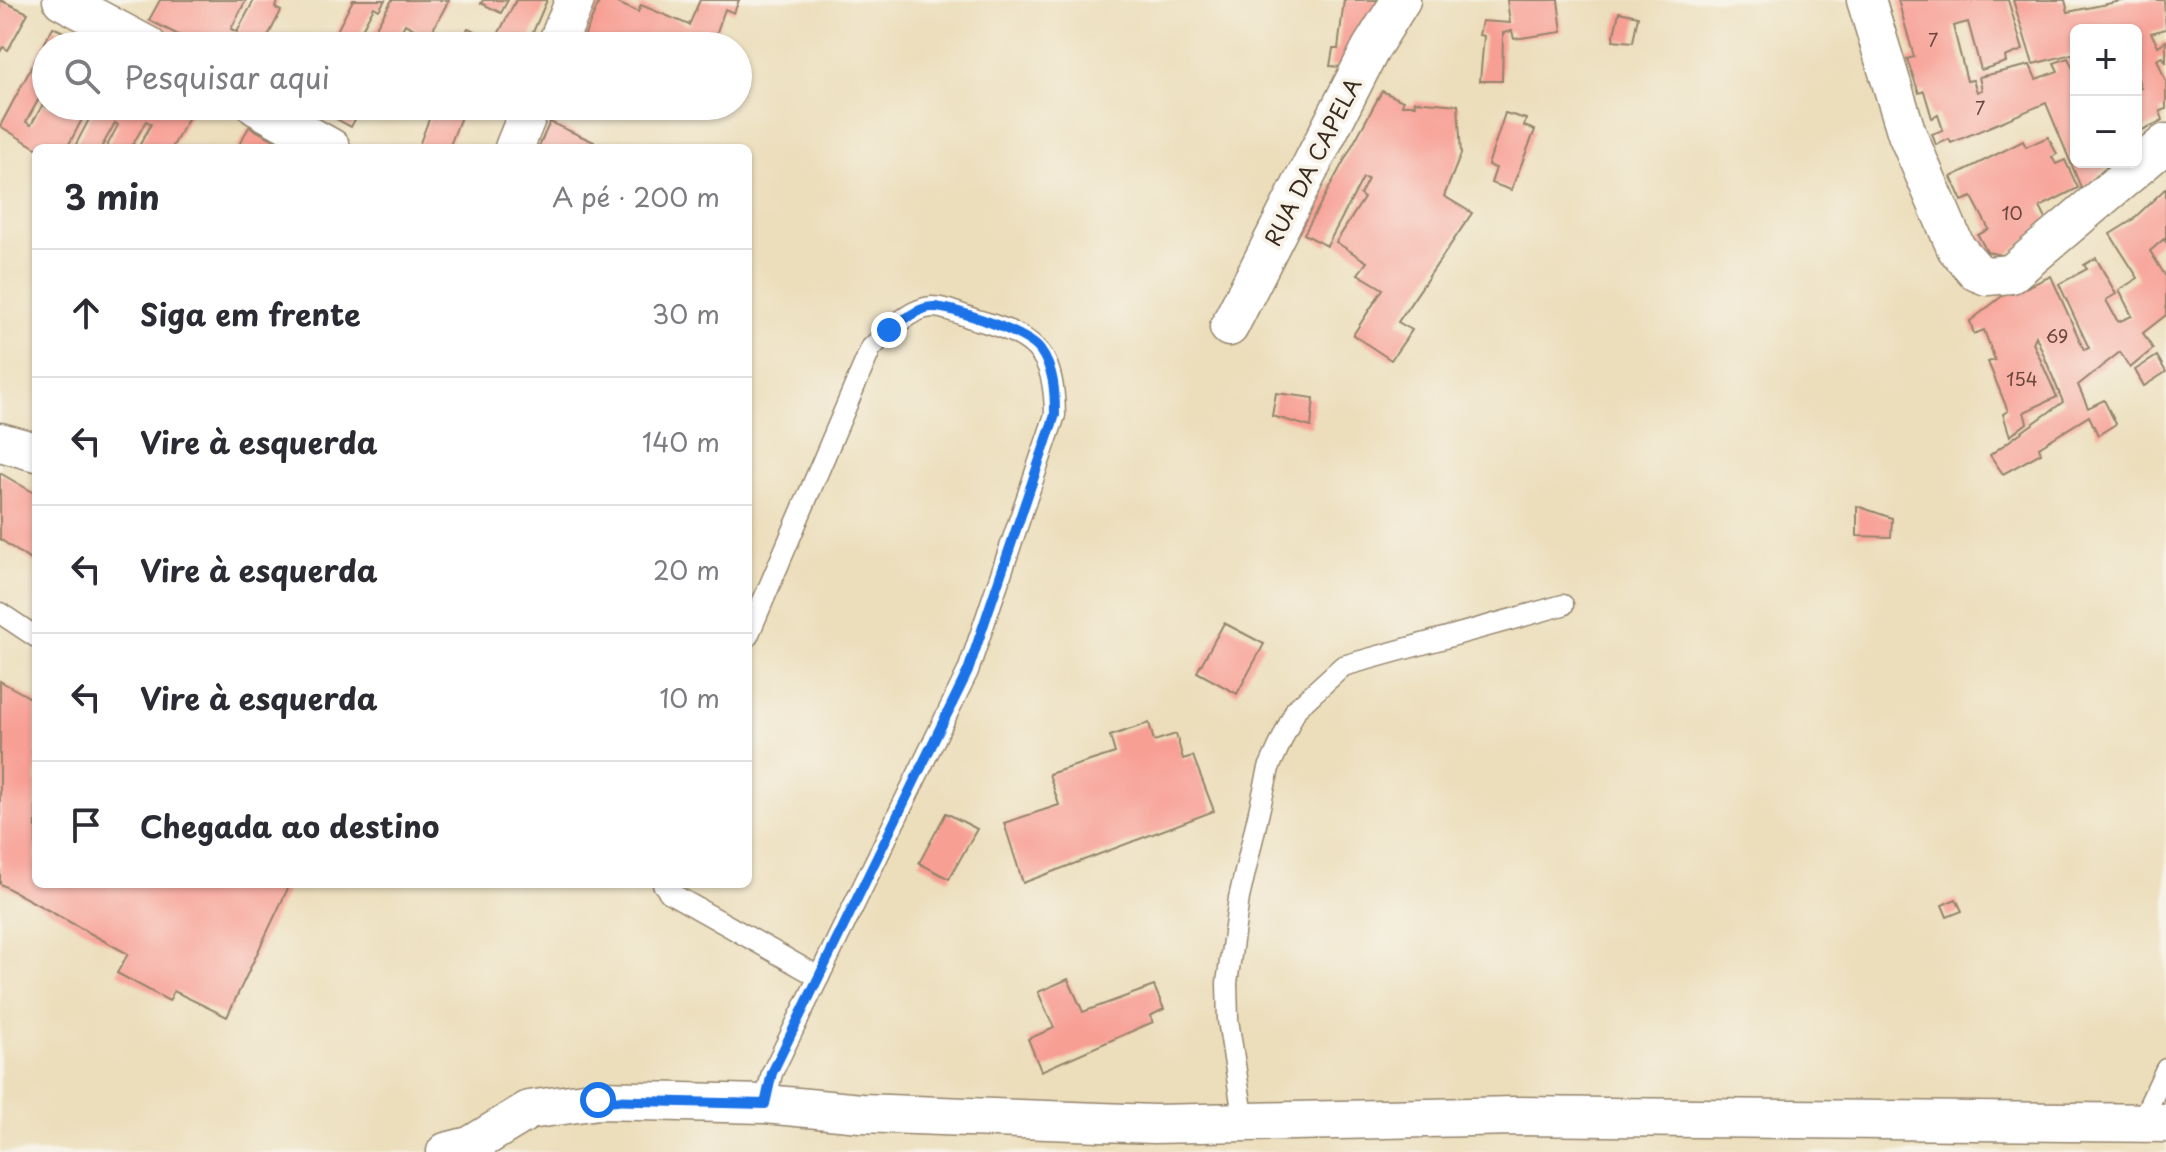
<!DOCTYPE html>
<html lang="pt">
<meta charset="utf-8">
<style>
:root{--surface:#fff;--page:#f2f2f3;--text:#2b2b33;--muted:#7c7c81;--line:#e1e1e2}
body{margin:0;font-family:"Playpen Sans",sans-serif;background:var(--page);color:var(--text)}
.controls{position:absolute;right:24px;top:24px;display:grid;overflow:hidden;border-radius:12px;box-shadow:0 2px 6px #0004}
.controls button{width:72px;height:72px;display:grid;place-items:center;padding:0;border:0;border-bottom:2px solid var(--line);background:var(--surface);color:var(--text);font:40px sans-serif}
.stop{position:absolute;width:24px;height:24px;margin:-18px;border:6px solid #1a73e8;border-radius:50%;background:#fff}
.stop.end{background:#1a73e8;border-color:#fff;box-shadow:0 2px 8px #0008}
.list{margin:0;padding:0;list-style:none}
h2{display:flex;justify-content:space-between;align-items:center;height:104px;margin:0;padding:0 32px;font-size:34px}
h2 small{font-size:26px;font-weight:400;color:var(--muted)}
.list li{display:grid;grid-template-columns:52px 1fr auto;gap:24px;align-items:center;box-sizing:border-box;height:128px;padding:0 32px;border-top:2px solid var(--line)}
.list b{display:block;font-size:30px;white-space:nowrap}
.list em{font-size:26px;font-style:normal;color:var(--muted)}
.icon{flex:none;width:44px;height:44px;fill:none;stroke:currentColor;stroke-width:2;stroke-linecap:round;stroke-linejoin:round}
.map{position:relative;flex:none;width:2166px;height:1152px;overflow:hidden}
.search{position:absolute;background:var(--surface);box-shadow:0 2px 6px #0004;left:32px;top:32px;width:720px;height:88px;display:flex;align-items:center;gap:20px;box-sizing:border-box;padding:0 28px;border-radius:44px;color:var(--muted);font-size:30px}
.panel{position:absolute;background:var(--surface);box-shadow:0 2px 6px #0004;left:32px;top:144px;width:720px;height:744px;border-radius:12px}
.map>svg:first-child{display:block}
</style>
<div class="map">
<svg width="2166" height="1152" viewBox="0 0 2166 1152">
<rect width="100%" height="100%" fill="#f7f3e8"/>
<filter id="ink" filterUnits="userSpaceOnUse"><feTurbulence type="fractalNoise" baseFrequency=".0125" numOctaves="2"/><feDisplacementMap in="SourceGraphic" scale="16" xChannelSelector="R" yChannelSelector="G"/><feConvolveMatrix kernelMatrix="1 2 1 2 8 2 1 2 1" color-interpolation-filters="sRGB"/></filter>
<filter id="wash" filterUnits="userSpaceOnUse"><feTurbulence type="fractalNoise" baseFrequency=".006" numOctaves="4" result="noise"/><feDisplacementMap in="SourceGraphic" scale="32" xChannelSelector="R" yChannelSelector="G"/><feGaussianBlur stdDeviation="1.8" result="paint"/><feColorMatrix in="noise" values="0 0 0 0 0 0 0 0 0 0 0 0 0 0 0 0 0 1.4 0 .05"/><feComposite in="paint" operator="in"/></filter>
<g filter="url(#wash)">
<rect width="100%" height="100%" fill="#ecdebb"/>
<g id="blocks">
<g fill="#f89f94">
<polygon points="0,0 28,13 8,50 3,47 0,52"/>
<polygon points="160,0 246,0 231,29 237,32 254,0 279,0 275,8 281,11 263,46 200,46 149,20"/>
<polygon points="353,0 385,0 379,10 374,7 353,46 329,46"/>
<polygon points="392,0 449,0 429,37 405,24 393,46 365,46"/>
<polygon points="483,0 508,0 501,13 481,3"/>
<polygon points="516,0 547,0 527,46 492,46"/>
<polygon points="600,0 618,0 617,3 638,12 641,5 689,25 700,0 739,0 734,13 725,9 712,46 664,46 642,37 639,43 646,46 580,46"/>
<polygon points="1344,0 1380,0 1353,68 1330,66 1333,49 1338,49"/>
<polygon points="1507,0 1558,0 1562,32 1514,39 1512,31 1503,33 1502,81 1480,81 1484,36 1479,35 1482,21 1510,23"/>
<polygon points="1898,0 2008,0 2023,50 2005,57 2006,62 1981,70 1968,22 1953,26 1967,81 1973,80 1977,92 1982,90 1979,77 2030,65 2036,79 2058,71 2054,63 2068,58 2076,75 2076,162 2109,162 2110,165 2082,190 2046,103 1951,143 1949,139 1936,145 1932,134 1943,130 1938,115 1932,118 1924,91 1919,93 1907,59 1914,57"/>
<polygon points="2013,0 2065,0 2068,12 2126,0 2164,0 2166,29 2151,33 2158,46 2166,41 2166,63 2163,57 2157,59 2166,82 2166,109 2160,111 2163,120 2136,133 2136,89 2141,88 2136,74 2136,30 2076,30 2076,53 2033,64"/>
<polygon points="1619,12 1638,16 1633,42 1613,40"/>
<polygon points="53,27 92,46 46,46 46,86 26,122 31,125 46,99 46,106 89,106 67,148 36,148 0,126"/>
<polygon points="468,28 489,38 485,46 458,46"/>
<polygon points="1382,91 1403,101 1402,105 1415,105 1414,101 1458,105 1461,154 1444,196 1472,213 1398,322 1412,330 1391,360 1353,335 1383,289 1358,274 1367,262 1336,242 1364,198 1360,195 1368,179 1363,178 1327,246 1304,234"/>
<polygon points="96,106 195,106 172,148 138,148 151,124 146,121 131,148 106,148 118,125 115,123 101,148 74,148"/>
<polygon points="333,106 362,106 351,127 329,115"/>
<polygon points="434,106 465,106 449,148 418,148"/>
<polygon points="1505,113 1526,119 1524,126 1535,130 1511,190 1491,183 1496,168 1488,165"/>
<polygon points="550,122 594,142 591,148 538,148"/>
<polygon points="249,127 275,140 289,148 237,148"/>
<polygon points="2048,137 2057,154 2052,157 2056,164 2065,160 2078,188 2040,207 2047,221 2007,256 1987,252 1978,235 1989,229 1972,197 1962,201 1951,177 2023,141 2026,147"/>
<polygon points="2166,188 2166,242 2164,239 2150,251 2166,277 2166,315 2143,333 2153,349 2130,368 2120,352 2078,385 2088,408 2104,400 2116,424 2098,435 2089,416 2039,447 2041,453 2003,474 1990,455 2063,402 2036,336 2033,343 2057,397 2024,412 2027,423 2010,436 2003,414 2008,411 1988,362 1995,360 1984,330 1974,334 1970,321 2010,290 2012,294 2051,276 2084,350 2089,348 2059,284 2087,269 2084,265 2096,258 2116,294 2106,300 2118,322 2132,316 2119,290 2138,278 2110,234 2131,221"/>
<polygon points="2157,356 2166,372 2144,386 2135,370"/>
<polygon points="1276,393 1314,398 1311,427 1272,416"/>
<polygon points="0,473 36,494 36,564 0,539"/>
<polygon points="1857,506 1892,518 1891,537 1857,536"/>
<polygon points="1224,623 1264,644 1237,694 1197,672"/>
<polygon points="0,681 36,701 36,884 290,884 227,1017 174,991 169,1001 117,973 128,954 0,884"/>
<polygon points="1149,723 1154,741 1176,734 1183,759 1193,756 1214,811 1023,883 1004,823 1059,805 1049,774 1115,753 1110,736"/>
<polygon points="946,813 977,829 949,879 919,863"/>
<polygon points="1956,899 1962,911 1947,917 1942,905"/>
<polygon points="1068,979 1083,1012 1154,986 1164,1009 1150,1016 1153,1022 1041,1071 1028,1039 1054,1028 1038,992"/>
</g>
</g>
</g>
<g filter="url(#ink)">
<use href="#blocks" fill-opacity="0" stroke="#94846c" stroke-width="2"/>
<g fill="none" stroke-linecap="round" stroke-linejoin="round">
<g stroke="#94846c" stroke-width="23">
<g id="lane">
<polyline points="0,613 36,637"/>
<path d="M748 636 871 348C886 333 910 308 932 307 945 307 962 315 974 319 1034 336 1054 349 1055 415L968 671 772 1073 765 1104"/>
<polyline points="663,884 670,893 819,977"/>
<polyline points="1244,1122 1228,1020 1227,983 1239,898 1269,768 1296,709 1343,666 1563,605"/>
<polyline points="2141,1122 2166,1069"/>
</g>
</g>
<g stroke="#94846c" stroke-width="41">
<g id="street">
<polyline points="62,0 148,46"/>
<polyline points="1866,0 1907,134 1956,248 1977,272 1987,276 2011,274 2166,143"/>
<polyline points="556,46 575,0"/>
<polyline points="256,106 331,148"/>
<polyline points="514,148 531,106"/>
<polyline points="1229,327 1371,48 1401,0"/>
<polyline points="0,442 36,452"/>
<polyline points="446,1152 470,1146 529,1110 598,1100 765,1104 861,1113 1154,1124 1516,1116 2166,1123"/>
</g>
</g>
<use href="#lane" stroke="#fff" stroke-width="20"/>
<use href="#street" stroke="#fff" stroke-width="38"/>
</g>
</g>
<g fill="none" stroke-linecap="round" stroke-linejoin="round" filter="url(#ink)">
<path stroke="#1a73e8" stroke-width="10" d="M598 1100 765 1104 772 1073 968 671 1055 415C1055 391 1054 369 1040 350 1028 333 953 307 933 307 918 307 901 322 889 330"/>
</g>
<g text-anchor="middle" stroke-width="8" stroke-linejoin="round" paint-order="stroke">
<g font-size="18" fill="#6a473c">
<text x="1933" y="47">7</text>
<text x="1980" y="115">7</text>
<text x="2012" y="220">10</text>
<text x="2057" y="343">69</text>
<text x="2022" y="386">154</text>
</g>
<g font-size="22" fill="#3b2a1e" stroke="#f7f3e8">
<text transform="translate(1313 162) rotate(-63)" y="8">RUA DA CAPELA</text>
</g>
</g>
</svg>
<div class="controls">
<button>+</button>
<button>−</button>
</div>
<div class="stop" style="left:598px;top:1100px"></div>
<div class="stop end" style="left:889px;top:330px"></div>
<div class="search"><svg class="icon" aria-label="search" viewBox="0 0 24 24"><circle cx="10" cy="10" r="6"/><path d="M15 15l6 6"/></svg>Pesquisar aqui</div>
<section class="panel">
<h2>3 min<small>A pé · 200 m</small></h2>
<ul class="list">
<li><svg class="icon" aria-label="ahead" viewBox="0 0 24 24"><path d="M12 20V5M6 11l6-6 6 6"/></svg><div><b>Siga em frente</b></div><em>30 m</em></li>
<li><svg class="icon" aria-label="left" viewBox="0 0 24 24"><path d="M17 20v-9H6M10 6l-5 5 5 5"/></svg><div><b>Vire à esquerda</b></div><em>140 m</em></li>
<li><svg class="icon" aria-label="left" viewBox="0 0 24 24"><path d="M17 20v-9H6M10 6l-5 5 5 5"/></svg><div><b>Vire à esquerda</b></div><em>20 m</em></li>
<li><svg class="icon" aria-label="left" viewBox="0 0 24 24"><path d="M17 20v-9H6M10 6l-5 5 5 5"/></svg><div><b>Vire à esquerda</b></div><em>10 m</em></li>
<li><svg class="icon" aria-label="arrive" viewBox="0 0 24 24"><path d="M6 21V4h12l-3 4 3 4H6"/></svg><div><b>Chegada ao destino</b></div></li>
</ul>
</section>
</div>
